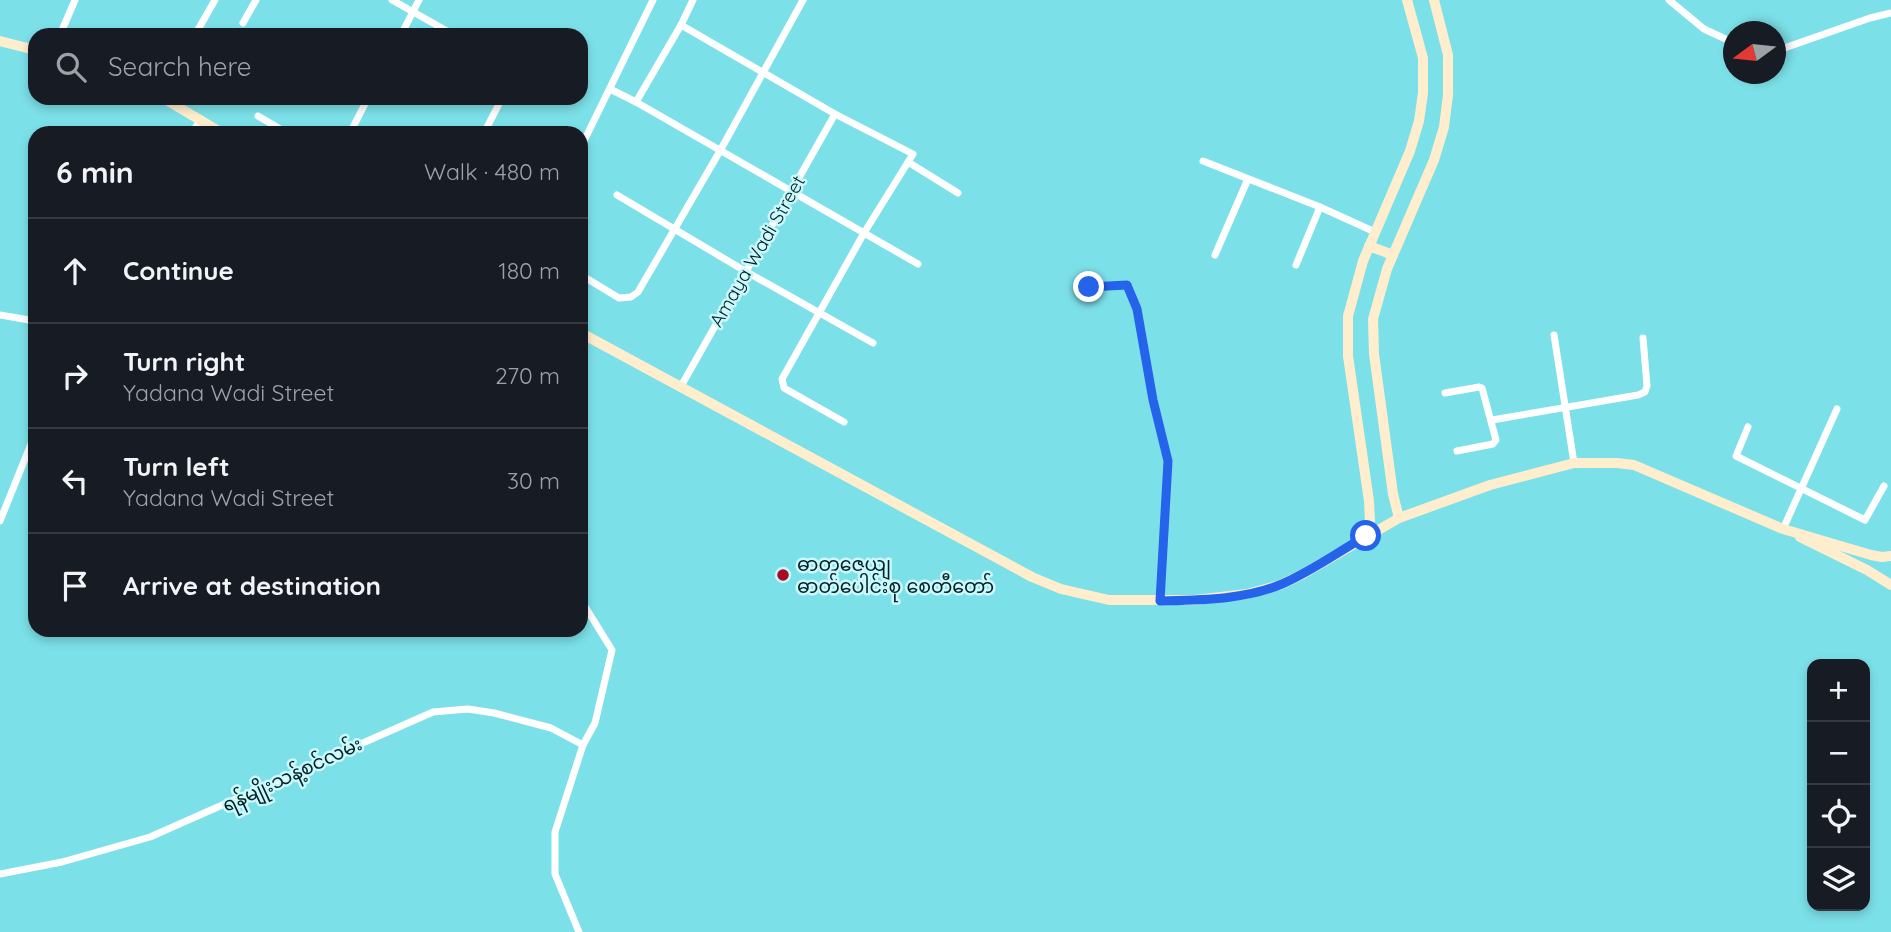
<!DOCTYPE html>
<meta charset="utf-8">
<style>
:root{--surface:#171b24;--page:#20242c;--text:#f1f3f6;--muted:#9ea1a6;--line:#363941}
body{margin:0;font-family:Quicksand,"Noto Sans Myanmar",sans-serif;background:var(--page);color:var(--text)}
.controls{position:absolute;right:21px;bottom:21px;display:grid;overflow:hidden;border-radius:14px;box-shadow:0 4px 10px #0003}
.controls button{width:63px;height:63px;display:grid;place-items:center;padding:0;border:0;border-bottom:2px solid var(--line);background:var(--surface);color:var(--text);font:35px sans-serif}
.compass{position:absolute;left:1723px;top:21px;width:63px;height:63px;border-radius:50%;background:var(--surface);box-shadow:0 4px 10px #0003;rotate:255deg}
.stop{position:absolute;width:21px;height:21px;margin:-16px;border:5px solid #2563eb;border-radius:50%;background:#fff}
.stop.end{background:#2563eb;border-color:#fff;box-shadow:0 2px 7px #0008}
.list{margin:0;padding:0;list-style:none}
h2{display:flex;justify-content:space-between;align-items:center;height:91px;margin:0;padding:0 28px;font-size:30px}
h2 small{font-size:23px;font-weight:400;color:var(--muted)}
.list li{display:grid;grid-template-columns:46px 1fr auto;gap:21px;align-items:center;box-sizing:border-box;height:105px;padding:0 28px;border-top:2px solid var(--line)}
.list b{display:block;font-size:26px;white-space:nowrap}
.list p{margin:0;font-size:23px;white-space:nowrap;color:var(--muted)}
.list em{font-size:23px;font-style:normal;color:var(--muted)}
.icon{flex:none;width:38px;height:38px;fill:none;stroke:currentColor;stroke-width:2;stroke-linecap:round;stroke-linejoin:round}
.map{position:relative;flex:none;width:1891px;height:932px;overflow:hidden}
.search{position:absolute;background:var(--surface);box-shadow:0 4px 10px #0003;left:28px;top:28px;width:560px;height:77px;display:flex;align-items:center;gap:18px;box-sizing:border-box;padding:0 24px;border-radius:21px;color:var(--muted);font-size:26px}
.panel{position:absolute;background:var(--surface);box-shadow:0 4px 10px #0003;left:28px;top:126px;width:560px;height:511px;border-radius:21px}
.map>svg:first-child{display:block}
</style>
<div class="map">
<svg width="1891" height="932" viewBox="0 0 1891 932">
<rect width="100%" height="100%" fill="#7ce0e9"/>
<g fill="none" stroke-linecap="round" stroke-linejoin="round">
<g stroke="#fff" stroke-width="7">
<polyline points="392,0 454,35"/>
<polyline points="1669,0 1704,29 1734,43"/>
<polyline points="243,23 256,0"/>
<polyline points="681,25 693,0"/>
<polyline points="60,35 75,0"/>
<polyline points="195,35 215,0"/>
<polyline points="401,35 419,0"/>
<polyline points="1776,51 1870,18 1891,13"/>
<polyline points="610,89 636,102"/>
<polyline points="258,116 287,133"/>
<polyline points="192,133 201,119"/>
<polyline points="350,133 368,98"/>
<polyline points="484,133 502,98"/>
<polyline points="581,147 653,0"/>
<polyline points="1203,161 1320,207 1375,232"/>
<polyline points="908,162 958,193"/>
<polyline points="617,195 745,271 873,343"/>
<polyline points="1215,255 1248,179"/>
<polyline points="1296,265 1320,207"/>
<polyline points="581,275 619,298 631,297 638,292 720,151 803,0"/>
<polyline points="1089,287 1127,285 1137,309 1153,400 1168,461 1160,601"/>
<polyline points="0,315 35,321"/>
<polyline points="1554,335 1574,463"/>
<polyline points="680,388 835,114"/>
<polyline points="1445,393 1479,387 1482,388 1496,440 1493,444 1457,451"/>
<polyline points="1492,420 1638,395 1645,392 1647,386 1643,338"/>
<path d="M844 422 784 388 782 379 864 233 913 154 835 114 681 25 636 102C730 157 824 211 918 264"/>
<polyline points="1748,427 1736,456 1865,520 1884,486"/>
<polyline points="0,521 35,434"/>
<polyline points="1783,529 1837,409"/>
<polyline points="0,874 62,862 150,837 433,712 468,709 494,713 551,728 583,745"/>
<polyline points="579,932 555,874 555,832 583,745 595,723 612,650 581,600"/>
</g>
<g stroke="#feeece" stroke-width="10">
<polyline points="0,41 35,50"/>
<polyline points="163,98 222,133"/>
<polyline points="1369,246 1393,255"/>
<polyline points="581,333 1032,577 1061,589 1109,600 1195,600 1247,594 1280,585 1303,574 1399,518 1490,485 1574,463 1617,463 1634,465 1783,529 1871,555 1882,557 1891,556"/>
<polyline points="1399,518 1393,494 1374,354 1373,319 1387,269 1434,160 1444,127 1448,95 1448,55 1434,0"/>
<polyline points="1366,536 1370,523 1369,501 1348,356 1348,316 1363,261 1410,151 1419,121 1423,93 1423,58 1407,0"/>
<polyline points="1800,537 1867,570 1891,585"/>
</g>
</g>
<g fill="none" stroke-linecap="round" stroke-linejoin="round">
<path stroke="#2563eb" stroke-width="9" d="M1089 287 1127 285 1137 309 1153 400 1168 461 1160 601C1200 600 1244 600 1282 584 1312 571 1338 552 1366 536"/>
</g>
<circle fill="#a50c24" stroke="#caf8fc" stroke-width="2.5" cx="783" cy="575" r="7"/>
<g text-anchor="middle" stroke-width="5" stroke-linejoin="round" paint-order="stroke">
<g font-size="19" fill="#012124" stroke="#caf8fc">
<text transform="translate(757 251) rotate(-60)" y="7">Amaya Wadi Street</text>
<text transform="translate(292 774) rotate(-25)" y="7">ရန်မျိုးသန့်စင်လမ်း</text>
</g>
<g font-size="19" fill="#012124" stroke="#caf8fc" text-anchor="start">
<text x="797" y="571">ဓာတုဇေယျ<tspan x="797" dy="22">ဓာတ်ပေါင်းစု စေတီတော်</tspan></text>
</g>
</g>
</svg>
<div class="controls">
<button>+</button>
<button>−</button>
<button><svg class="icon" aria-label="locate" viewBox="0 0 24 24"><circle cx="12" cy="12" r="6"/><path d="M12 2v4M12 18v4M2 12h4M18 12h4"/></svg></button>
<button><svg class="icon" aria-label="layers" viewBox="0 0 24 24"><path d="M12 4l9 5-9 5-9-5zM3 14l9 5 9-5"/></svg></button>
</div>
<svg class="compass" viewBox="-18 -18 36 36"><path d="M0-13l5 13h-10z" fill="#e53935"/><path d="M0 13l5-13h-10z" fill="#9ea1a6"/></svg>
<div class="stop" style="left:1366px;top:536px"></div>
<div class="stop end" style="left:1089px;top:287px"></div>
<div class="search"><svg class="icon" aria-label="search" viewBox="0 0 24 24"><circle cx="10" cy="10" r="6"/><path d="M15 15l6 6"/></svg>Search here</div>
<section class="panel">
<h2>6 min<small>Walk · 480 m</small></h2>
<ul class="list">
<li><svg class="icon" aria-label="ahead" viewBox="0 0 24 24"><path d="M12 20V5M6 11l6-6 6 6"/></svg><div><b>Continue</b></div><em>180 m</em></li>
<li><svg class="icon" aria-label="right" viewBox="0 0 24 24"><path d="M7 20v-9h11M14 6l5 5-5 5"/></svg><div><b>Turn right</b><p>Yadana Wadi Street</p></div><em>270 m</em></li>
<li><svg class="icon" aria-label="left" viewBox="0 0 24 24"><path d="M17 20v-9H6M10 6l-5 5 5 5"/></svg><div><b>Turn left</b><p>Yadana Wadi Street</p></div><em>30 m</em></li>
<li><svg class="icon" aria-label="arrive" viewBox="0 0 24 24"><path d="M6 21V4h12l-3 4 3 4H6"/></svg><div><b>Arrive at destination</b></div></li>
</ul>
</section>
</div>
